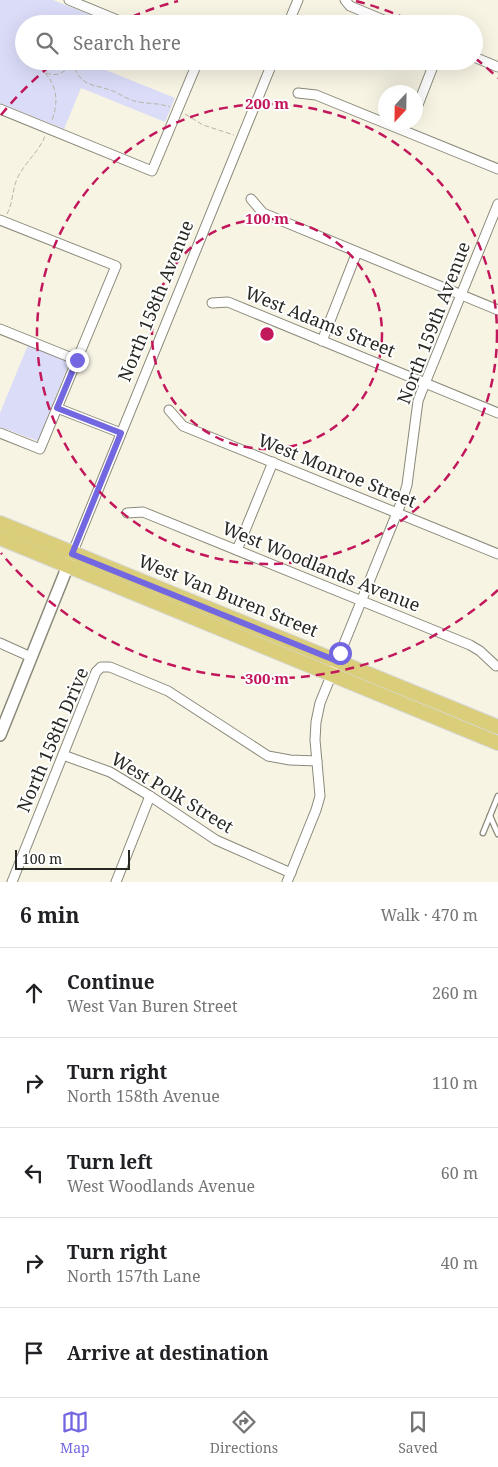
<!DOCTYPE html>
<meta charset="utf-8">
<style>
:root{--surface:#fff;--page:#f6f6f6;--text:#202124;--muted:#757577;--line:#e0e0e0;--accent:#7367e1}
body{margin:0;font-family:"Noto Serif",serif;background:var(--page);color:var(--text)}
.compass{position:absolute;left:378px;top:85px;width:45px;height:45px;border-radius:50%;background:var(--surface);box-shadow:0 5px 20px #0002;rotate:202deg}
.scale{position:absolute;left:15px;bottom:12px;width:115px;box-sizing:border-box;padding-left:5px;border:2px solid #292923;border-top:0;font-size:14px;line-height:18px;white-space:nowrap;color:#292923;-webkit-text-stroke:4px #fff;paint-order:stroke}
.stop{position:absolute;width:15px;height:15px;margin:-11px;border:4px solid #7367e1;border-radius:50%;background:#fff}
.stop.end{background:#7367e1;border-color:#fff;box-shadow:0 1px 5px #0008}
.list{margin:0;padding:0;list-style:none}
h2{display:flex;justify-content:space-between;align-items:center;height:65px;margin:0;padding:0 20px;font-size:21px}
h2 small{font-size:16px;font-weight:400;color:var(--muted)}
.list li{display:grid;grid-template-columns:32px 1fr auto;gap:15px;align-items:center;box-sizing:border-box;height:90px;padding:0 20px;border-top:1px solid var(--line)}
.list b{display:block;font-size:19px;white-space:nowrap}
.list p{margin:0;font-size:16px;white-space:nowrap;color:var(--muted)}
.list em{font-size:16px;font-style:normal;color:var(--muted)}
.icon{flex:none;width:28px;height:28px;fill:none;stroke:currentColor;stroke-width:2;stroke-linecap:round;stroke-linejoin:round}
.map{position:relative;flex:none;width:498px;height:882px;overflow:hidden}
.search{position:absolute;background:var(--surface);box-shadow:0 5px 20px #0002;left:15px;right:15px;top:15px;height:55px;display:flex;align-items:center;gap:12px;box-sizing:border-box;padding:0 18px;border-radius:28px;color:var(--muted);font-size:19px}
.sheet{height:515px;background:var(--surface)}
nav{display:flex;justify-content:space-around;align-items:center;box-sizing:border-box;height:70px;border-top:1px solid var(--line);background:var(--surface);font-size:14px;color:var(--muted)}
nav a{display:grid;justify-items:center;gap:2px}
nav .on{color:var(--accent)}
.map>svg:first-child{display:block}
</style>
<div class="map">
<svg width="498" height="882" viewBox="0 0 498 882">
<rect width="100%" height="100%" fill="#f7f4e4"/>
<g fill="#dbdcf8">
<polygon points="0,0 53,0 108,22 107,24 24,24 24,61 92,61 91,64 175,98 165,122 81,88 64,129 0,103"/>
<polygon points="28,345 70,361 38,441 0,427 0,413"/>
</g>
<g fill="none" stroke-linecap="round" stroke-linejoin="round">
<g stroke="#8b897a" stroke-width="7">
<g id="service">
<polyline points="490,816 498,834"/>
<polyline points="483,833 498,796"/>
</g>
</g>
<g stroke="#8b897a" stroke-width="11">
<g id="minor">
<polyline points="69,0 127,24"/>
<polyline points="345,0 350,6 393,24"/>
<polyline points="288,24 298,0"/>
<polyline points="474,57 498,67"/>
<polyline points="298,93 316,95 498,169"/>
<polyline points="0,109 152,171 198,61"/>
<polyline points="416,110 435,61"/>
<polyline points="251,199 263,213 498,310"/>
<polyline points="0,220 116,266 40,449 0,433"/>
<polyline points="212,303 228,302 498,413"/>
<polyline points="0,329 77,360"/>
<polyline points="322,341 357,252"/>
<polyline points="57,408 121,433"/>
<polyline points="169,410 183,426 498,554"/>
<polyline points="127,513 143,512 470,645 480,651 496,666"/>
<polyline points="237,550 273,462"/>
<polyline points="72,554 273,61"/>
<polyline points="0,643 31,657"/>
<polyline points="63,755 110,772 150,796 216,840 291,873"/>
<polyline points="12,882 96,672 101,667 110,667 168,691 268,756 290,760 317,761"/>
<polyline points="116,882 150,796"/>
<polyline points="287,882 316,810 320,796 315,740 316,722 320,703 403,498 407,485 418,401 421,393 498,204"/>
</g>
</g>
<g stroke="#8b897a" stroke-width="14">
<polyline id="tertiary" points="0,735 71,558"/>
</g>
<g stroke="#d8d8d7" stroke-width="16">
<g id="primary">
<polyline points="0,523 498,727"/>
<polyline points="0,538 498,743"/>
</g>
</g>
<g stroke="#b7b5a8" stroke-width="1" stroke-dasharray="5 2.5" stroke-linecap="butt">
<polyline points="86,24 89,17"/>
<path d="M36 61C38 67 42 70 46 74 58 88 58 104 52 120"/>
<path d="M72 61C81 88 91 83 113 91 122 95 130 101 139 102 150 104 159 103 170 107"/>
<polyline points="39,66 45,61"/>
<path d="M46 73C57 77 66 73 71 62"/>
<polyline points="185,114 203,125 234,135"/>
<path d="M7 214C13 203 12 191 17 179 24 163 39 152 45 136"/>
</g>
<use href="#service" stroke="#fff" stroke-width="4.5"/>
<use href="#minor" stroke="#fff" stroke-width="9"/>
<use href="#tertiary" stroke="#fff" stroke-width="11"/>
<use href="#primary" stroke="#dace7a" stroke-width="14"/>
</g>
<g fill="none" stroke-linecap="round" stroke-linejoin="round">
<polyline stroke="#7367e1" stroke-width="6" points="77,360 57,408 121,433 72,554 337,661 340,653"/>
</g>
<g fill="none" stroke="#c2185b" stroke-width="2.5" stroke-dasharray="9 6">
<circle cx="267" cy="334" r="115"/>
<circle cx="267" cy="334" r="230"/>
<path d="M498 590A345 345 0 0 1 1 553M1 115A345 345 0 0 1 55 62M118 23A345 345 0 0 1 178 1M356 1A345 345 0 0 1 416 23M475 58A345 345 0 0 1 498 78"/>
</g>
<g text-anchor="middle" stroke-width="4" stroke-linejoin="round" paint-order="stroke">
<g font-size="18" fill="#292923" stroke="#fff">
<text transform="translate(156 301) rotate(-68)" y="6">North 158th Avenue</text>
<text transform="translate(320 322) rotate(22)" y="6">West Adams Street</text>
<text transform="translate(434 323) rotate(-69)" y="6">North 159th Avenue</text>
<text transform="translate(337 471) rotate(22)" y="6">West Monroe Street</text>
<text transform="translate(321 567) rotate(22)" y="6">West Woodlands Avenue</text>
<text transform="translate(228 596) rotate(22)" y="6">West Van Buren Street</text>
<text transform="translate(53 740) rotate(-67)" y="6">North 158th Drive</text>
<text transform="translate(172 793) rotate(31)" y="6">West Polk Street</text>
</g>
</g>
<circle cx="267" cy="334" r="8" fill="#c2185b" stroke="#fff" stroke-width="2.5"/>
<g font-size="15" text-anchor="middle" font-weight="bold" fill="#c2185b" stroke="#fff" stroke-width="4" stroke-linejoin="round" paint-order="stroke">
<text x="267" y="109">200 m</text>
<text x="267" y="224">100 m</text>
<text x="267" y="684">300 m</text>
</g>
</svg>
<svg class="compass" viewBox="-18 -18 36 36"><path d="M0-13l5 13h-10z" fill="#e53935"/><path d="M0 13l5-13h-10z" fill="#757577"/></svg>
<div class="scale">100 m</div>
<div class="stop" style="left:340px;top:653px"></div>
<div class="stop end" style="left:77px;top:360px"></div>
<div class="search"><svg class="icon" aria-label="search" viewBox="0 0 24 24"><circle cx="10" cy="10" r="6"/><path d="M15 15l6 6"/></svg>Search here</div>
</div>
<section class="sheet">
<h2>6 min<small>Walk · 470 m</small></h2>
<ul class="list">
<li><svg class="icon" aria-label="ahead" viewBox="0 0 24 24"><path d="M12 20V5M6 11l6-6 6 6"/></svg><div><b>Continue</b><p>West Van Buren Street</p></div><em>260 m</em></li>
<li><svg class="icon" aria-label="right" viewBox="0 0 24 24"><path d="M7 20v-9h11M14 6l5 5-5 5"/></svg><div><b>Turn right</b><p>North 158th Avenue</p></div><em>110 m</em></li>
<li><svg class="icon" aria-label="left" viewBox="0 0 24 24"><path d="M17 20v-9H6M10 6l-5 5 5 5"/></svg><div><b>Turn left</b><p>West Woodlands Avenue</p></div><em>60 m</em></li>
<li><svg class="icon" aria-label="right" viewBox="0 0 24 24"><path d="M7 20v-9h11M14 6l5 5-5 5"/></svg><div><b>Turn right</b><p>North 157th Lane</p></div><em>40 m</em></li>
<li><svg class="icon" aria-label="arrive" viewBox="0 0 24 24"><path d="M6 21V4h12l-3 4 3 4H6"/></svg><div><b>Arrive at destination</b></div></li>
</ul>
</section>
<nav>
<a class="on"><svg class="icon" aria-label="map" viewBox="0 0 24 24"><path d="M3 6l6-2 6 2 6-2v14l-6 2-6-2-6 2zM9 4v14M15 6v14"/></svg>Map</a>
<a><svg class="icon" aria-label="directions" viewBox="0 0 24 24"><path d="M12 3l9 9-9 9-9-9zM9 14v-3h6M13 9l2 2-2 2"/></svg>Directions</a>
<a><svg class="icon" aria-label="saved" viewBox="0 0 24 24"><path d="M7 4h10v16l-5-4-5 4z"/></svg>Saved</a>
</nav>
